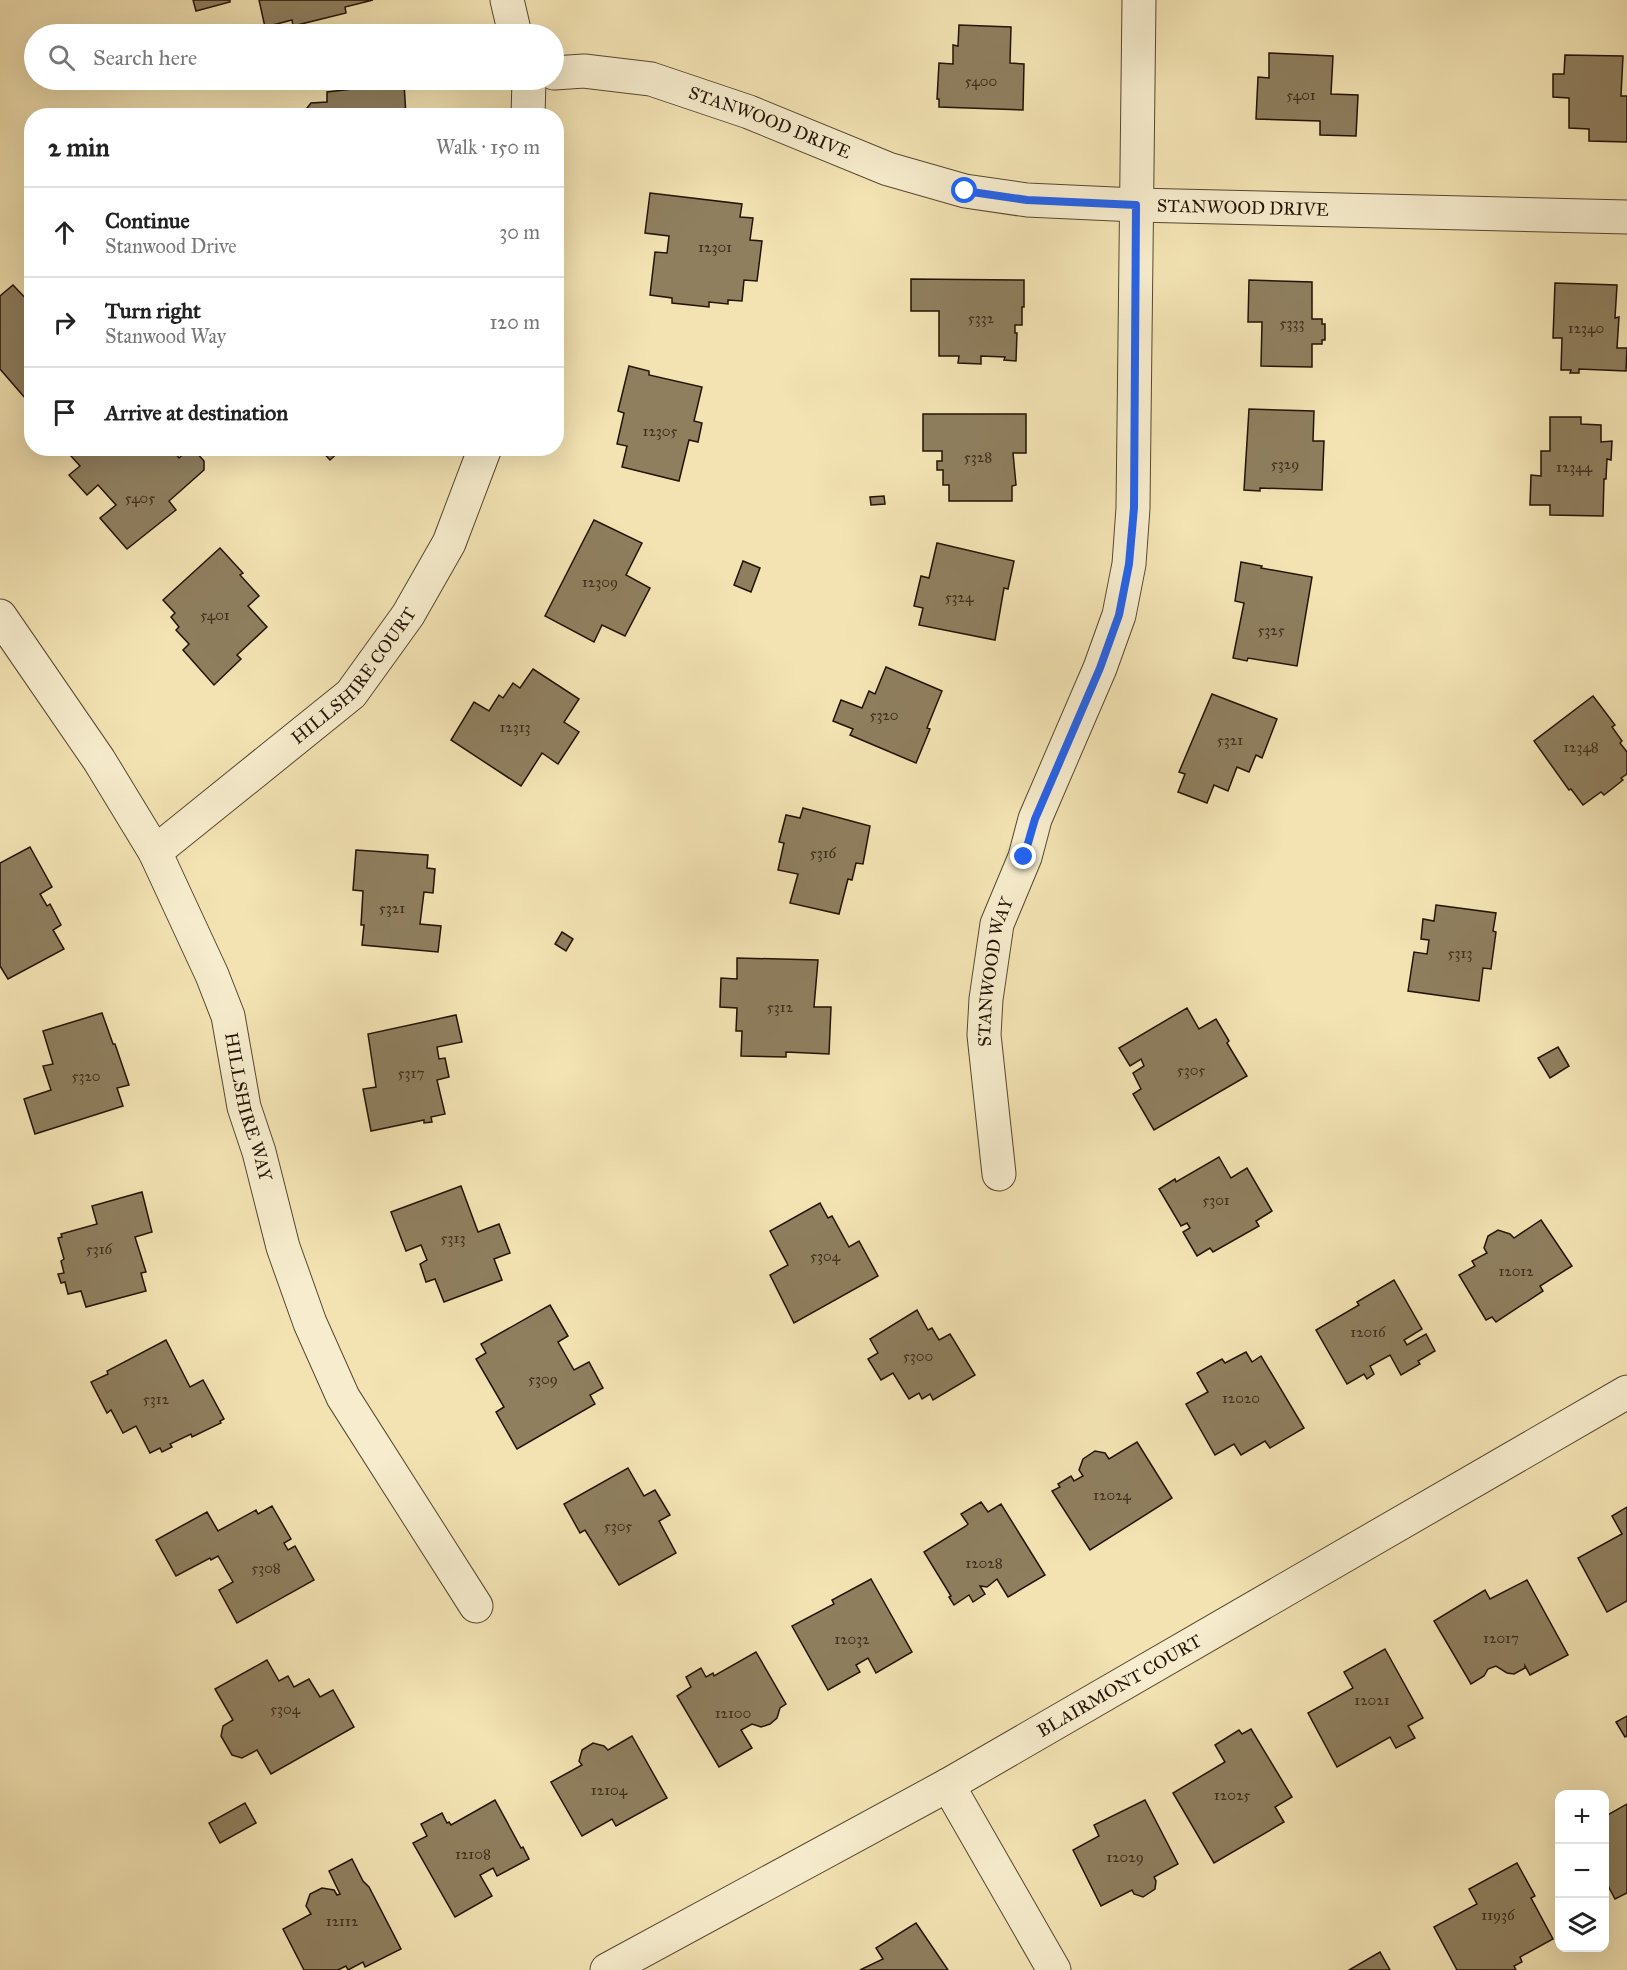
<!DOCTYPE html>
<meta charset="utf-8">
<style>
:root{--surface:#fff;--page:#f6f6f6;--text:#222;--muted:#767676;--line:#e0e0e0}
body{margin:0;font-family:"IM FELL Great Primer",serif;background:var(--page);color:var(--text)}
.controls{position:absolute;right:18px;bottom:18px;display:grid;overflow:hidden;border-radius:12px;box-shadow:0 6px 24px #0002}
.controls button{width:54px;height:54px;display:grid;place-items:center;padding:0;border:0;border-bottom:2px solid var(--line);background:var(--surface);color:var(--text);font:30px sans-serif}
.stop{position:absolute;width:18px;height:18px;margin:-14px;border:4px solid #2563eb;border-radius:50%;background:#fff}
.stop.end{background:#2563eb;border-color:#fff;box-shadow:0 2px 6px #0008}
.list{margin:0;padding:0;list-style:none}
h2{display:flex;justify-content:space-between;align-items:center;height:78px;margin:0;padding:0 24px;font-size:26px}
h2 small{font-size:20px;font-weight:400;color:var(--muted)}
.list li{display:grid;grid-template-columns:39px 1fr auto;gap:18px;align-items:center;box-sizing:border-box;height:90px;padding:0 24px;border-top:2px solid var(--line)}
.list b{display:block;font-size:22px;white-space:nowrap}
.list p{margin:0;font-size:20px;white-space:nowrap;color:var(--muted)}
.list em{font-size:20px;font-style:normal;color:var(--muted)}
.icon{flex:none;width:33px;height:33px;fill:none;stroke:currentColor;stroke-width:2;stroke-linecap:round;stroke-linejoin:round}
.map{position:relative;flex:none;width:1627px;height:1970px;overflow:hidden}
.search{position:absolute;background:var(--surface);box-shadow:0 6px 24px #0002;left:24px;top:24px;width:540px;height:66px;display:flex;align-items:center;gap:15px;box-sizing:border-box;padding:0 21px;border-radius:33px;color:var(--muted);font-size:22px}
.panel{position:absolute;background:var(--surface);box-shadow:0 6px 24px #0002;left:24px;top:108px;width:540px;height:348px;border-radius:24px}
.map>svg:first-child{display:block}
</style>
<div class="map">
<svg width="1627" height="1970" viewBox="0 0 1627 1970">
<rect width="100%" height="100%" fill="#f3e3b3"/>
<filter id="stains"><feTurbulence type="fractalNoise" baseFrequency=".00333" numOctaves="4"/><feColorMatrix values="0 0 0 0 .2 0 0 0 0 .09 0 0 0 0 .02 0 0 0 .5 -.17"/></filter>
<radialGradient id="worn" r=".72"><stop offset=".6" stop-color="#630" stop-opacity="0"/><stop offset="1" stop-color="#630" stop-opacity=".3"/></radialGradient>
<g fill="#8f7f5f" stroke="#231305" stroke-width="1.5">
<polygon points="193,0 230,0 230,2 196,11"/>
<polygon points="259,0 373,0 345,7 346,13 293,26 292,20 265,27"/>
<polygon points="959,25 1011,27 1010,63 1024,64 1023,110 939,107 939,99 937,99 939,63 953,64 953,45 958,46"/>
<polygon points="1269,53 1333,56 1331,94 1358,95 1356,136 1320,135 1320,121 1256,119 1258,77 1269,78"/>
<polygon points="1565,55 1623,56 1621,96 1627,96 1627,142 1589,141 1589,129 1569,128 1569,98 1553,97 1553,74 1564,74"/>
<polygon points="404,83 406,116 304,116 303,113 311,103 327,102 327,92"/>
<polygon points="650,193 742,204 740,217 753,218 750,240 762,241 757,281 744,280 742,301 728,300 728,304 709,302 709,307 672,303 672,298 650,295 655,252 667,253 669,236 645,233"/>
<polygon points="911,279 1024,280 1024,307 1022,307 1022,325 1015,325 1015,333 1017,333 1016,361 1004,360 1005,357 981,356 981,364 958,363 959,356 939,356 939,311 911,311"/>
<polygon points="1249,280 1312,282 1312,319 1322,319 1322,324 1325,324 1325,340 1322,340 1322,344 1312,344 1312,367 1261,366 1262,322 1248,322"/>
<polygon points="1555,283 1617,285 1615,318 1619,317 1617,348 1627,348 1626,371 1579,369 1579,373 1570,373 1571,370 1561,370 1562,338 1553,338"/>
<polygon points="13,285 32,305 32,406 0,369 0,296"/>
<polygon points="629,366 649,371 649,375 702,387 694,421 702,423 698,442 689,440 679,481 622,467 627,446 617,444 624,413 618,411"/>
<polygon points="1249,409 1314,411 1313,441 1324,441 1322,490 1260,488 1260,491 1244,490"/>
<polygon points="923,414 1026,414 1026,453 1013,453 1016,485 1012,486 1012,501 949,501 949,485 943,485 943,470 937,470 937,461 942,461 942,451 923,451"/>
<polygon points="1550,417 1581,417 1581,424 1601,425 1601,442 1612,441 1611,460 1607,459 1606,479 1604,479 1603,516 1550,515 1550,505 1530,505 1531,475 1541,476 1541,451 1550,451"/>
<polygon points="80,448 171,448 179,458 187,451 195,451 204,461 204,470 169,501 176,510 127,549 100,518 116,505 98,485 87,495 69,475 80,466 71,456"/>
<polygon points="319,448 343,448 330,460"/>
<polygon points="884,496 885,504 871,505 870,497"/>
<polygon points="594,520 642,543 626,575 650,588 625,636 602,625 594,642 545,616"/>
<polygon points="937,543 1014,561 1008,589 1004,588 995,640 919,625 923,608 914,606 921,576 929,578"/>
<polygon points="220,548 243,573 240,575 259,596 248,606 267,627 237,655 241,659 214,685 183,650 189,644 176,630 179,627 171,617 175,613 163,600"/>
<polygon points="743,561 760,568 751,592 734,585"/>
<polygon points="1241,562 1262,566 1261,568 1312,577 1297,666 1248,658 1247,661 1233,658 1244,603 1235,601"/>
<polygon points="886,667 942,691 927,728 930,729 916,763 850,735 853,729 833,721 841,700 862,708 869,691 875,694"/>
<polygon points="533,669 579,699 564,722 579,732 558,764 542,753 521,786 451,740 474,702 489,711 499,695 503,698 513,683 520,688"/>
<polygon points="1212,694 1277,719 1262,758 1256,755 1249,772 1237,767 1228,791 1214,785 1207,803 1178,792 1185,774 1179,772"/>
<polygon points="1593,696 1615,725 1612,727 1622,741 1620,743 1627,752 1627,774 1621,778 1623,780 1604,795 1601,792 1583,805 1571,789 1569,790 1534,741"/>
<polygon points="803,808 870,826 863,864 856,863 852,880 848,879 839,914 790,903 798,874 778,870 784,843 779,842 786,815 800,818"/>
<polygon points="30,847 52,887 40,894 47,906 50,904 61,925 53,930 64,949 8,979 0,966 0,863"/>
<polygon points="356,850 428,855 427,868 435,869 433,893 424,892 420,924 441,926 438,952 362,945 364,925 361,925 363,891 353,890"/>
<polygon points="1436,905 1496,913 1493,931 1496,932 1491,969 1483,968 1479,1001 1408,991 1414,952 1427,954 1429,940 1421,939 1423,919 1434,921"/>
<polygon points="562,932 573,939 566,951 555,944"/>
<polygon points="737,958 818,960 814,1007 831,1007 829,1054 786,1052 786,1057 741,1056 742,1031 736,1031 737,1008 720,1007 721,978 737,979"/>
<polygon points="1187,1008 1199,1029 1216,1019 1229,1041 1227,1043 1247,1076 1154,1130 1133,1094 1141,1089 1133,1073 1144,1066 1141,1059 1130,1066 1119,1048"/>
<polygon points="102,1013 113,1044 115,1044 129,1085 117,1088 123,1106 35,1134 24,1099 51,1090 43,1066 53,1064 43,1031"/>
<polygon points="456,1015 462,1042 437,1047 439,1059 445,1058 449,1077 437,1080 445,1114 431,1117 432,1122 424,1123 424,1120 371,1131 363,1089 376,1087 368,1034"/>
<polygon points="1558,1047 1569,1066 1550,1078 1538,1058"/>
<polygon points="1219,1157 1231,1178 1247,1168 1272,1211 1256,1221 1259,1226 1213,1252 1210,1248 1197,1256 1183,1232 1190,1228 1187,1223 1181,1226 1159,1189 1175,1179 1176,1182"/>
<polygon points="461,1186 478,1232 499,1224 510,1253 494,1259 502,1280 444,1302 435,1279 426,1282 420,1264 427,1260 421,1245 406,1251 391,1212"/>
<polygon points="142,1192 152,1232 135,1237 146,1272 141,1273 146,1291 86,1307 81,1291 68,1294 65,1282 61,1283 58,1274 64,1273 61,1261 64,1259 58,1238 62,1237 61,1234 97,1224 92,1206"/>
<polygon points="820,1203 828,1218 832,1216 849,1247 859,1241 878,1276 794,1323 770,1275 788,1265 770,1231"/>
<polygon points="1541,1220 1572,1266 1540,1286 1543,1291 1496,1322 1492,1317 1486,1320 1459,1275 1475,1266 1472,1261 1487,1253 1484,1248 1488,1236 1498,1230 1510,1234 1514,1238"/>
<polygon points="1394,1280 1422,1329 1404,1340 1407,1345 1426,1334 1435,1351 1418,1361 1420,1364 1401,1375 1390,1355 1370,1366 1374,1374 1367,1379 1364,1374 1347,1384 1316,1330 1359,1305 1357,1302"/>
<polygon points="550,1305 568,1336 558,1342 574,1370 589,1362 603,1388 590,1395 595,1404 517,1449 496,1412 504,1407 476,1359 486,1353 481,1344"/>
<polygon points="917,1310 928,1330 932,1328 939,1340 950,1334 975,1375 933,1400 930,1394 922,1399 919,1393 909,1399 893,1373 881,1380 868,1359 878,1353 870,1339"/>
<polygon points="166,1340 190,1387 203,1380 224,1419 220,1421 221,1423 192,1437 191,1434 170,1444 172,1447 162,1452 160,1448 150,1453 136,1426 123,1433 111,1410 107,1413 91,1382 108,1374 107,1371"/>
<polygon points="1246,1352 1252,1362 1261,1356 1304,1428 1270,1448 1265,1441 1241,1455 1234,1444 1215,1455 1186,1404 1208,1392 1197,1373 1222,1359 1225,1363"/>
<polygon points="1137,1442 1172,1498 1090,1550 1052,1491 1060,1487 1058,1484 1071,1476 1074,1481 1083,1476 1079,1470 1083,1459 1095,1451 1105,1453 1109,1459"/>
<polygon points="628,1468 644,1496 655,1490 670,1515 659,1521 676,1553 619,1585 585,1530 580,1533 564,1504"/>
<polygon points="981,1502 988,1512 1001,1504 1045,1575 1008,1597 997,1579 987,1587 980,1586 985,1594 973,1602 969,1595 954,1605 949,1597 951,1596 924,1552 966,1526 968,1524 961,1514"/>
<polygon points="272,1506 291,1539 284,1543 288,1550 295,1546 314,1580 237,1623 219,1590 233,1582 218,1556 211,1560 210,1558 176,1576 156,1540 207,1512 218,1531 256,1510 258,1514"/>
<polygon points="1627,1507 1627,1601 1607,1612 1578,1558 1622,1534 1612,1516"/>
<polygon points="871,1579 912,1652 876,1673 868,1658 856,1665 860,1672 828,1690 792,1626 834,1604 832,1600"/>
<polygon points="1527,1580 1568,1655 1530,1675 1525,1666 1525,1668 1514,1674 1507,1673 1496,1666 1488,1669 1484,1676 1471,1684 1434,1621 1485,1590 1490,1599"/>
<polygon points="1385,1649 1423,1718 1408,1726 1415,1738 1396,1748 1390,1737 1337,1767 1308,1713 1353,1688 1344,1672"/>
<polygon points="756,1652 786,1704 780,1708 777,1718 770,1724 761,1727 752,1724 741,1730 752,1748 719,1767 677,1696 691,1687 686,1677 701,1668 706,1677 713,1673 714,1676"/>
<polygon points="267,1660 279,1681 288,1676 294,1687 309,1679 320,1697 333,1690 354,1727 271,1774 257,1750 242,1758 232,1755 221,1736 223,1726 233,1720 215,1689"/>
<polygon points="1627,1716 1627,1736 1625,1737 1616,1722"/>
<polygon points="1251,1729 1292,1797 1275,1807 1284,1822 1214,1863 1173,1793 1225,1762 1215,1745 1239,1730 1242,1734"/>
<polygon points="632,1736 667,1798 616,1826 612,1819 582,1836 551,1782 582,1765 579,1761 582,1750 593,1743 604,1746 608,1750"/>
<polygon points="495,1800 521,1848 523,1847 529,1859 497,1876 493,1868 480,1875 492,1896 455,1917 413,1843 427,1836 421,1824 442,1813 447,1823 449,1822 451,1825"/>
<polygon points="1145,1800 1178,1864 1154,1877 1156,1881 1155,1889 1143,1897 1134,1894 1132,1890 1101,1906 1073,1850 1099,1836 1094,1825"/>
<polygon points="245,1803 256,1823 220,1843 209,1823"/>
<polygon points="1627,1804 1627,1893 1615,1899 1606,1882 1604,1883 1604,1817"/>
<polygon points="352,1859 363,1881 369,1887 401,1949 365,1967 363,1962 348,1970 346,1966 338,1970 304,1970 283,1929 311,1914 306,1906 310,1894 322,1888 334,1890 337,1895 340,1894 329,1871"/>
<polygon points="1517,1863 1535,1896 1531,1898 1553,1939 1520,1957 1522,1962 1514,1966 1516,1970 1457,1970 1434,1927 1477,1904 1469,1889"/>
<polygon points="916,1923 948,1970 860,1970 883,1959 876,1948"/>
<polygon points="1380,1952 1390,1970 1349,1970"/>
</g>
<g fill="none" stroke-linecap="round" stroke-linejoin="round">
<g stroke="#574730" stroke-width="35">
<g id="minor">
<polyline points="507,0 515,34"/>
<path id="s1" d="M554 73 584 71 651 79 749 112 888 169 965 191 1027 200 1136 205 1627 217"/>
<polyline points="528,116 529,80"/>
<path id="s2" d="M0 616 99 760 155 852 212 975 228 1016 244 1107 259 1152 283 1247 310 1323 343 1397 476 1606"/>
<path id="s3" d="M155 852 351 694 408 615 449 543 485 448"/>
<path id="s4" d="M999 1174 984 1035 986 999 997 924 1025 857 1035 819 1100 668 1119 615 1129 564 1133 508 1139 0"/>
<polyline points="948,1785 1054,1970"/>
<path id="s5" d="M607 1970 948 1785 1627 1392"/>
</g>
</g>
<use href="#minor" stroke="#f7edce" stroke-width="33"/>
</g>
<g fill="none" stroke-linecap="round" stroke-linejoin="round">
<polyline stroke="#2563eb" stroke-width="8" points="965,191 1027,200 1136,205 1134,508 1129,564 1119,615 1100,668 1035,819 1024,857"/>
</g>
<g text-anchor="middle" stroke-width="5" stroke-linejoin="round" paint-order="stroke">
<g font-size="15" fill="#3e2e1c">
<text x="981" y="86">5400</text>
<text x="1301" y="100">5401</text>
<text x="715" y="252">12301</text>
<text x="981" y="323">5332</text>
<text x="1292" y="328">5333</text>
<text x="1586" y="333">12340</text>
<text x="660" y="436">12305</text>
<text x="978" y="462">5328</text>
<text x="1285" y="469">5329</text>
<text x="1574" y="472">12344</text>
<text x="140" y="503">5405</text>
<text x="600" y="587">12309</text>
<text x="959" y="602">5324</text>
<text x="215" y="620">5401</text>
<text x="1271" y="635">5325</text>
<text x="884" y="720">5320</text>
<text x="515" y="732">12313</text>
<text x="1230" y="745">5321</text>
<text x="1581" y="752">12348</text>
<text x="823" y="858">5316</text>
<text x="392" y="913">5321</text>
<text x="1460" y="958">5313</text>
<text x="780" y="1012">5312</text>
<text x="1191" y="1075">5305</text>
<text x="411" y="1078">5317</text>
<text x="86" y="1081">5320</text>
<text x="1216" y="1205">5301</text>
<text x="453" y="1243">5313</text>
<text x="99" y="1254">5316</text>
<text x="825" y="1261">5304</text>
<text x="1516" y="1276">12012</text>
<text x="1368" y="1337">12016</text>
<text x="918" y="1361">5300</text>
<text x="543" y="1384">5309</text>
<text x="1241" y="1403">12020</text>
<text x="156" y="1404">5312</text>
<text x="1112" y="1500">12024</text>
<text x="618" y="1531">5305</text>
<text x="984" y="1568">12028</text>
<text x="266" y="1573">5308</text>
<text x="1501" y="1643">12017</text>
<text x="852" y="1644">12032</text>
<text x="1372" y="1705">12021</text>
<text x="285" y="1714">5304</text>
<text x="733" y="1718">12100</text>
<text x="609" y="1795">12104</text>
<text x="1232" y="1800">12025</text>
<text x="473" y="1859">12108</text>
<text x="1125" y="1862">12029</text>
<text x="1498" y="1920">11936</text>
<text x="342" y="1926">12112</text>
</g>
<g font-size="18" fill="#231305" stroke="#f7edce">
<text dy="6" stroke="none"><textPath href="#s1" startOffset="224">STANWOOD DRIVE</textPath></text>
<text dy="6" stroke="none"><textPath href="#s1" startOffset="710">STANWOOD DRIVE</textPath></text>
<text dy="6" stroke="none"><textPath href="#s3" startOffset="267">HILLSHIRE COURT</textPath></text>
<text dy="6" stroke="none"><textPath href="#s4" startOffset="204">STANWOOD WAY</textPath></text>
<text dy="6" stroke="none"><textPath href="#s2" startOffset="555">HILLSHIRE WAY</textPath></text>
<text dy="6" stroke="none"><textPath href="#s5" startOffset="586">BLAIRMONT COURT</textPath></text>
</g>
</g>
<rect width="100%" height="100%" filter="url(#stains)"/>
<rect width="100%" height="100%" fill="url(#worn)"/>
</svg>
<div class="controls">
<button>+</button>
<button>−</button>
<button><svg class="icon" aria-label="layers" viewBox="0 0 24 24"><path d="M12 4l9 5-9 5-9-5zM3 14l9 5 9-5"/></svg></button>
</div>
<div class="stop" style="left:965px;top:191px"></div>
<div class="stop end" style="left:1024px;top:857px"></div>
<div class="search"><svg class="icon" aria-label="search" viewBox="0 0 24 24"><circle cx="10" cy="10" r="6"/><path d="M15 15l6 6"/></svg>Search here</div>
<section class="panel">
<h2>2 min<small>Walk · 150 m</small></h2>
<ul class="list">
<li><svg class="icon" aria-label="ahead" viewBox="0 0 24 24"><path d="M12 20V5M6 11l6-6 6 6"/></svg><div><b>Continue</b><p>Stanwood Drive</p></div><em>30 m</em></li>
<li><svg class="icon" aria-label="right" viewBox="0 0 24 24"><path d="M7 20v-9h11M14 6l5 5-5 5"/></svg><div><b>Turn right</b><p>Stanwood Way</p></div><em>120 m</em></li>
<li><svg class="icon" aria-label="arrive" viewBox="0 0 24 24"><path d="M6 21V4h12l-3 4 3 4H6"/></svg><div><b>Arrive at destination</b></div></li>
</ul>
</section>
</div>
